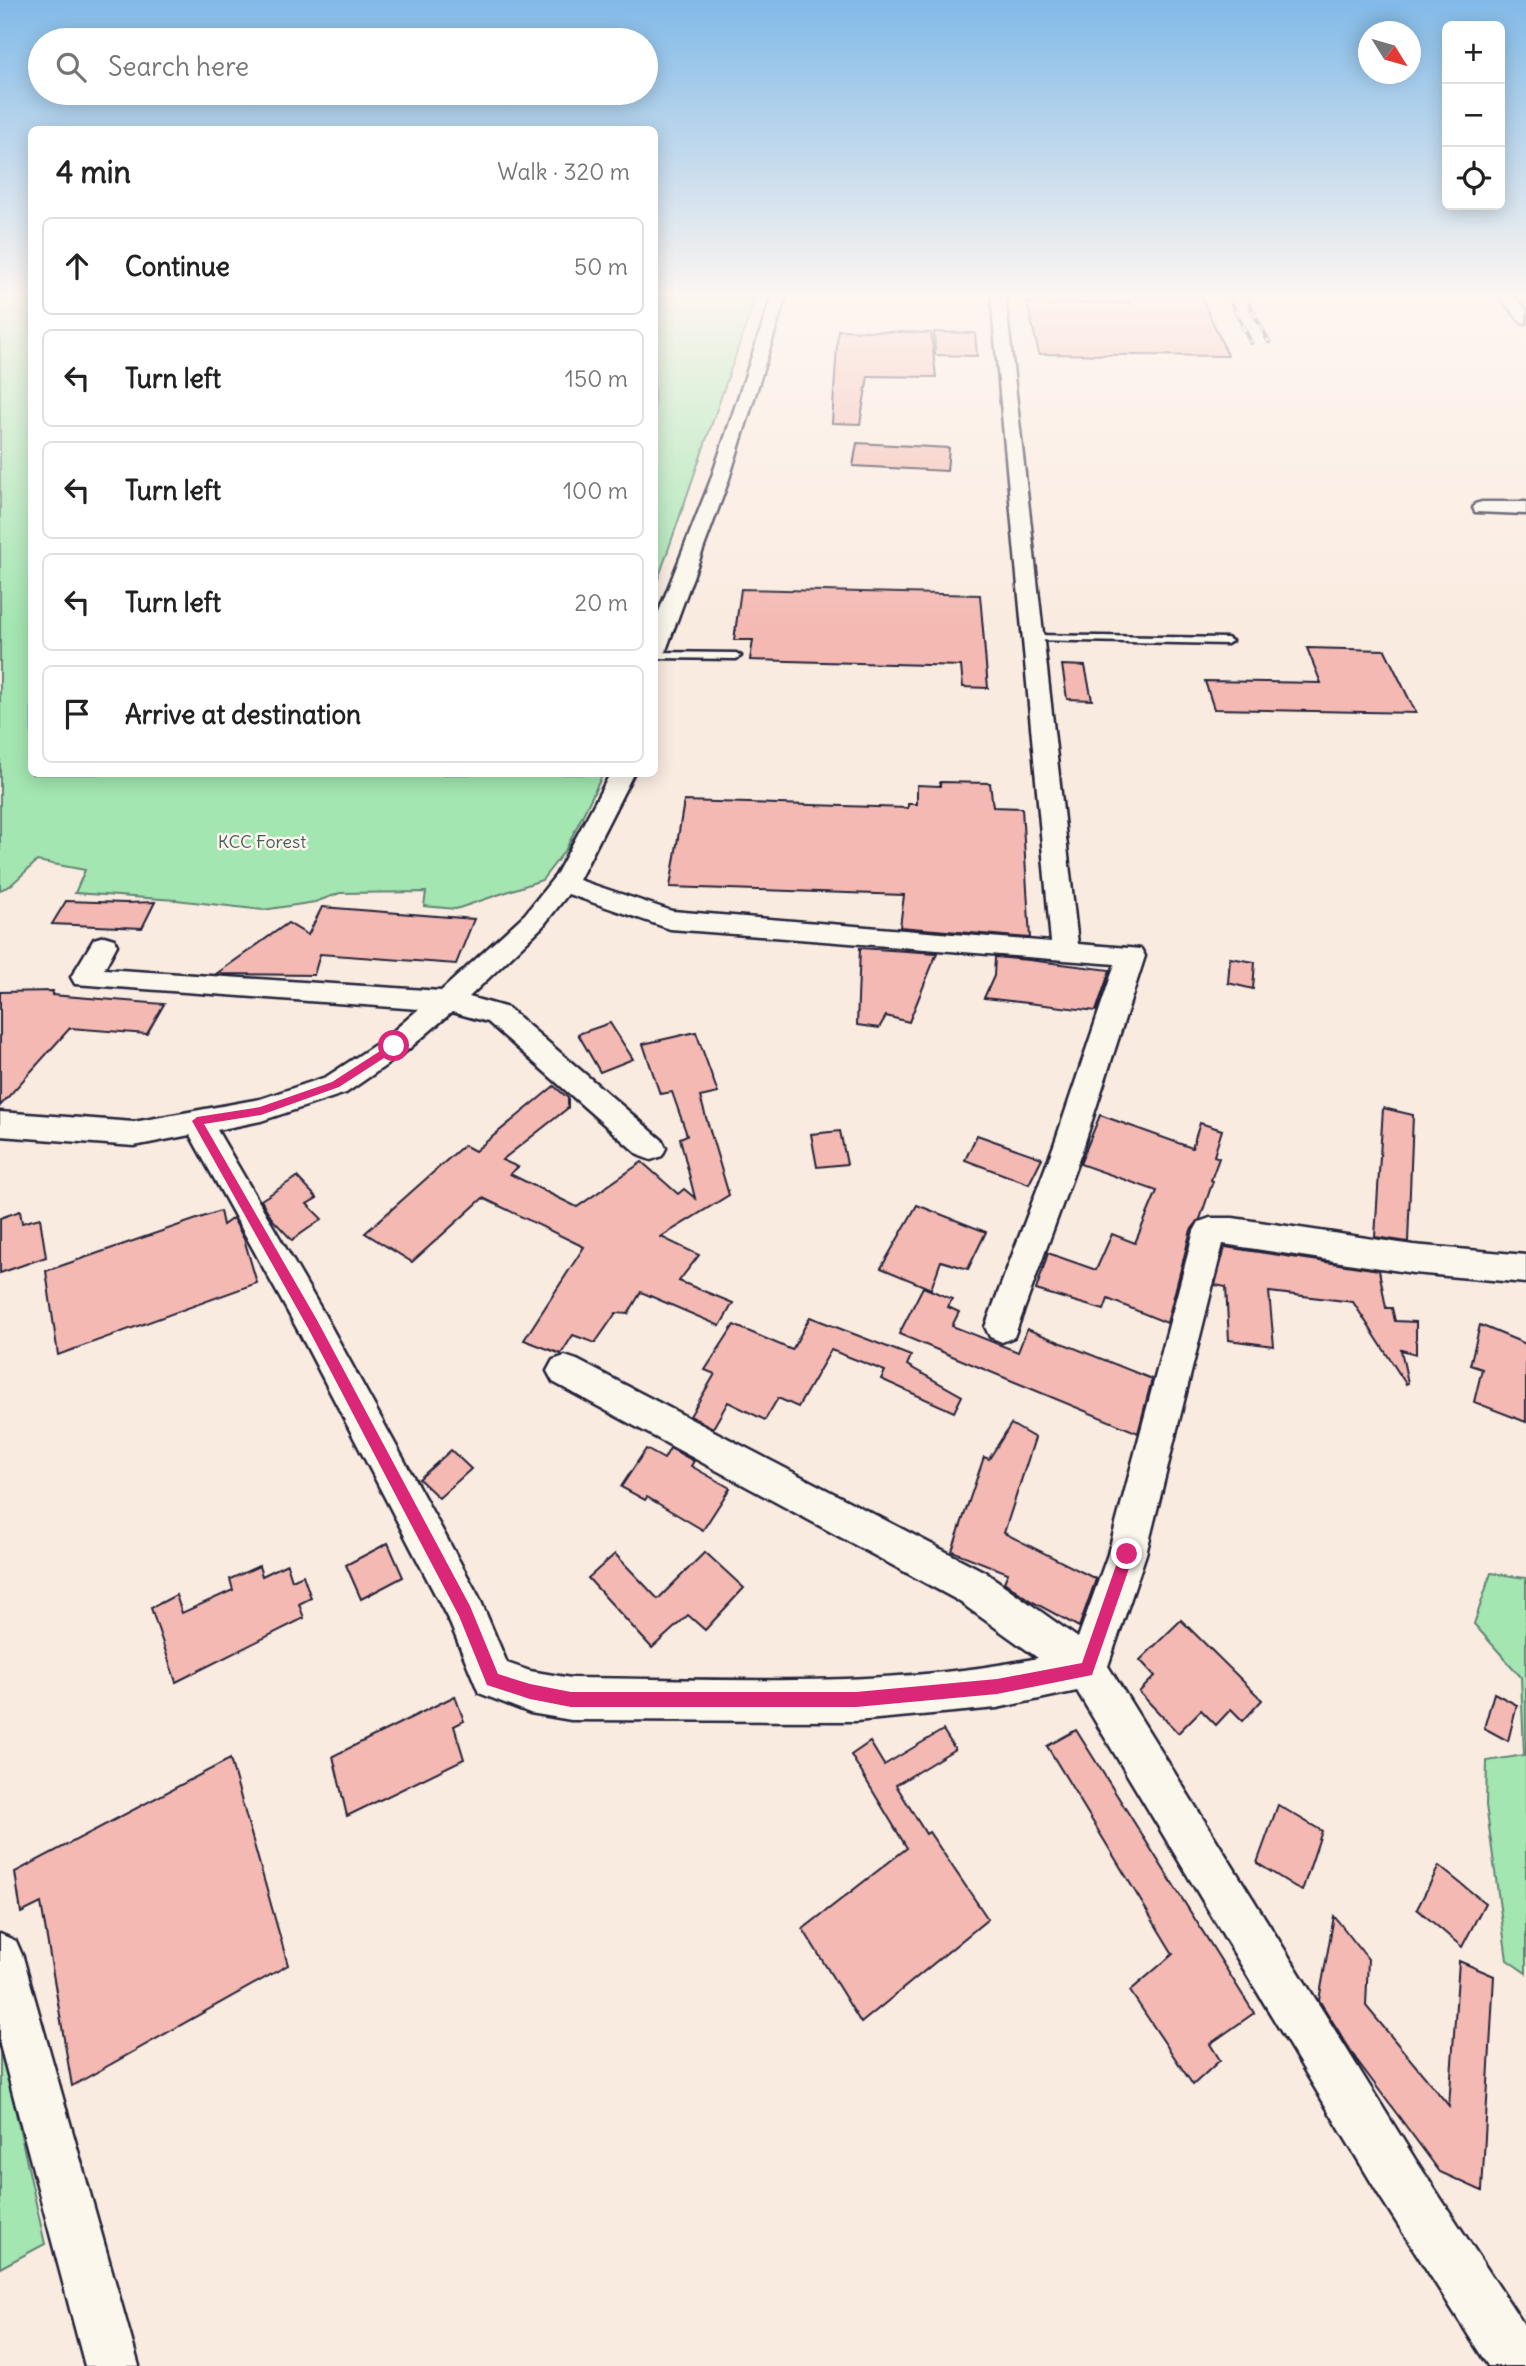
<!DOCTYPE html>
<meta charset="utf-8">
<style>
:root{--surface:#fff;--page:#f2f2f2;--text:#222;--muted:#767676;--line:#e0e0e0}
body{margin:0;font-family:Delius,sans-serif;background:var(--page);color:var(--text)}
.controls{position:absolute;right:21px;top:21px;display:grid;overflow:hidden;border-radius:10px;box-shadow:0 4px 18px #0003}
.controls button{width:63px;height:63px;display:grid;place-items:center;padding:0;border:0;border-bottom:2px solid var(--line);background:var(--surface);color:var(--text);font:35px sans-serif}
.compass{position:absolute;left:1358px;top:21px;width:63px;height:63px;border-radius:50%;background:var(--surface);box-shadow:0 4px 18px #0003;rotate:127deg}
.stop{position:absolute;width:21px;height:21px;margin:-16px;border:5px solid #db2777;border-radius:50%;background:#fff}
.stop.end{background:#db2777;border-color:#fff;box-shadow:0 2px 7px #0008}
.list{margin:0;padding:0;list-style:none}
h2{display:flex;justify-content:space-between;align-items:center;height:91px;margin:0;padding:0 28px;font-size:30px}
h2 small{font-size:23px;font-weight:400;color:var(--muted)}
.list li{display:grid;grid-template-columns:46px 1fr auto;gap:21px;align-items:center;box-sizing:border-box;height:98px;margin:0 14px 14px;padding:0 14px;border:2px solid var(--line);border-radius:10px}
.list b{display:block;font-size:26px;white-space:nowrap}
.list em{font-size:23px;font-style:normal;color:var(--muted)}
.icon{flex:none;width:38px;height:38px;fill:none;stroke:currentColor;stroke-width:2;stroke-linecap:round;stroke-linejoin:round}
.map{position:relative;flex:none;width:1526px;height:2366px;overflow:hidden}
.search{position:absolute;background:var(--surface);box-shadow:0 4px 18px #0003;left:28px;top:28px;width:630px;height:77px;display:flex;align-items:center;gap:18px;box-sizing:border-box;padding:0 24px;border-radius:38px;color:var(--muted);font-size:26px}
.panel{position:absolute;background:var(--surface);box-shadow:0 4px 18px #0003;left:28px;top:126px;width:630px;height:651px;border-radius:10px}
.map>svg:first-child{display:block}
</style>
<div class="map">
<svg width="1526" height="2366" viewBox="0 0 1526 2366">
<rect width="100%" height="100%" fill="#faebe0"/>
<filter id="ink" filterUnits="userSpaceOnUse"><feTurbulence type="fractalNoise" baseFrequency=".0143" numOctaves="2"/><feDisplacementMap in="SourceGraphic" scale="14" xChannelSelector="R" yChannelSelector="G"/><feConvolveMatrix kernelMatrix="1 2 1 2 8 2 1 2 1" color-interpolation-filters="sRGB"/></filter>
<g filter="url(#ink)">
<g fill="#a3e6b1" stroke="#628476" stroke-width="2">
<polygon points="0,296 31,296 32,774 603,774 566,849 542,880 456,909 424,906 426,892 340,893 315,902 263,910 176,900 75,893 85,870 37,861 10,886 0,890"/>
<polygon points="655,296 756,296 655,588 654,296"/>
<polygon points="1491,1573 1526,1578 1526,1973 1507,1960 1486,1805 1487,1761 1524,1755 1521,1677 1474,1624"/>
<polygon points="0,2041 45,2244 0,2268"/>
</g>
<g fill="#f4b9b2" stroke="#22223b" stroke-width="2">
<polygon points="1126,296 1201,296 1228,356 1039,354 1027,302 1130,303"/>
<polygon points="838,330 931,333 936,377 868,376 860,424 832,423"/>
<polygon points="934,332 975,333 977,356 935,355"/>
<polygon points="857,443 949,448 947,471 853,466"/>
<polygon points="741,589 980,595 988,688 963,687 961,666 750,660 753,640 734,640"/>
<polygon points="1307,648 1385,650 1416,713 1214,709 1205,681 1321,683"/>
<polygon points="1062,665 1085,666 1092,700 1067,699"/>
<polygon points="940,782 990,783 993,807 1022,808 1030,938 900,927 904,895 670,887 684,801 908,808 908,804 917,804 917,785 940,786"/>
<polygon points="66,901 126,903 155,902 142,928 52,924"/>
<polygon points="322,907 474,919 456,964 320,954 314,975 216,974 288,923 308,935"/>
<polygon points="860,948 937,953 909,1022 886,1016 879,1028 857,1025"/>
<polygon points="995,957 1029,960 1110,970 1096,1011 984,998 994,976"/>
<polygon points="1230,958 1255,962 1253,989 1228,983"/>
<polygon points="53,991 52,995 164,1004 147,1034 70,1028 0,1106 0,992"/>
<polygon points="610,1023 633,1059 600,1072 578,1034"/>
<polygon points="696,1032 718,1093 700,1097 729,1195 661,1237 699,1255 679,1281 733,1303 720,1326 641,1292 628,1314 616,1313 595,1343 573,1335 561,1354 524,1340 584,1247 483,1198 412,1262 365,1233 464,1145 475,1151 554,1086 568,1098 568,1108 502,1160 518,1167 510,1174 577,1207 642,1162 678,1194 684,1189 695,1198 680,1138 687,1135 672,1092 660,1094 643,1044"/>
<polygon points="1383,1108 1413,1115 1408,1242 1375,1237"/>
<polygon points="1100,1115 1192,1148 1200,1123 1222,1130 1214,1156 1219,1158 1211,1180 1213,1181 1200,1219 1191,1230 1167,1323 1108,1299 1104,1310 1036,1290 1048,1253 1096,1270 1112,1234 1135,1243 1157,1191 1080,1164"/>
<polygon points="840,1131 847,1164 817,1167 811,1134"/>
<polygon points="977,1135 1042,1158 1029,1184 965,1160"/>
<polygon points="297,1177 317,1198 307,1204 322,1219 292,1240 272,1219 261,1200"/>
<polygon points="917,1205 986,1232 968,1269 941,1261 931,1289 881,1268"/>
<polygon points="20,1211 22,1223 40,1218 46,1257 0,1273 0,1218"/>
<polygon points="220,1211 223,1225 233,1218 244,1239 257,1283 58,1355 46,1271"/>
<polygon points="1225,1247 1379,1270 1386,1308 1392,1308 1395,1321 1416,1322 1416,1354 1401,1350 1408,1383 1406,1384 1353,1302 1269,1292 1274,1346 1229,1340 1226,1287 1215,1285"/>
<polygon points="923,1287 952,1299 948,1307 959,1312 952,1326 1018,1352 1027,1329 1152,1379 1138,1433 899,1334"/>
<polygon points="810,1317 911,1356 907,1365 962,1396 954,1412 881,1379 885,1371 831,1350 798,1407 778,1398 765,1420 728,1402 713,1428 690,1416 715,1374 705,1370 734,1325 792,1350"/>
<polygon points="1480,1325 1526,1344 1526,1422 1474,1402 1482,1369 1470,1365"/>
<polygon points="1011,1424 1035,1438 1004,1533 1096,1579 1079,1627 1031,1601 1004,1582 1008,1573 952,1551 984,1457 989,1459"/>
<polygon points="670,1448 694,1461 691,1466 730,1488 703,1530 647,1497 645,1500 621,1487 646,1449 664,1459"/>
<polygon points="451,1450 471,1469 439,1498 419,1479"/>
<polygon points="388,1543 403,1577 361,1599 346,1565"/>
<polygon points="705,1552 744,1588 705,1630 688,1615 652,1648 588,1578 615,1554 658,1599"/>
<polygon points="287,1564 292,1580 303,1575 311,1598 299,1604 304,1618 176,1682 151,1608 176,1595 182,1613 233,1590 230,1579 259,1566 262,1576"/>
<polygon points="1181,1620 1262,1700 1243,1721 1231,1709 1216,1725 1201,1710 1178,1733 1139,1692 1155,1676 1140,1660"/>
<polygon points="1494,1693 1517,1705 1508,1741 1484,1728"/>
<polygon points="455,1696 464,1721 454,1726 464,1759 347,1816 333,1756"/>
<polygon points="943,1730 955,1749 896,1785 926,1834 929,1832 988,1919 861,2023 803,1929 907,1848 851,1755 870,1742 884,1765"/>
<polygon points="1076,1730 1254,2013 1210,2044 1220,2060 1193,2085 1130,1991 1173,1954 1047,1746"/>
<polygon points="230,1759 288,1965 72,2086 41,1903 21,1913 15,1872"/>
<polygon points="1278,1805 1322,1831 1302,1891 1257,1863"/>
<polygon points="1439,1866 1485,1903 1462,1947 1417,1909"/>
<polygon points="1334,1916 1368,1959 1366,2006 1449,2106 1459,1961 1494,1976 1482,2191 1440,2172 1356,2059 1319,2000"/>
</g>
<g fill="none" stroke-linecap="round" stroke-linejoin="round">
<g stroke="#22223b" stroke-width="5">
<g id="lane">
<polygon points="1032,635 1227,638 1232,641 1227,644 1028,640 1027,638"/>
<polygon points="654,652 736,653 741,656 736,659 654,658"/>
</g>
</g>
<g stroke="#22223b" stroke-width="5">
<g id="street">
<polygon points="772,296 786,296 728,482 665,653 662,658 654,659 654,624 710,482"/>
<path d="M991 296H1005L1078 944 1141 949 1145 956 1084 1145 1014 1337 1002 1342 990 1337 985 1327 1054 1145 1115 964 670 929 568 894 543 926 469 997 508 1008 662 1140 666 1148 662 1156 651 1160 640 1156 488 1022 452 1012 404 1053 346 1093 261 1121 217 1130 324 1314 479 1597 507 1663 530 1671 571 1678C726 1679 885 1689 1038 1658L957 1600 553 1382 547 1371 553 1360 565 1356 577 1360 985 1572 1078 1638 1108 1554 1194 1231 1199 1222 1210 1218H1233L1413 1245 1526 1255V1283L1413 1273 1223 1244 1146 1554 1108 1666 1415 2159 1526 2328V2366H1488L1379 2195 1077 1691 997 1708 856 1721 571 1720 530 1713 479 1693 450 1623 300 1334 190 1135 134 1146 0 1136V1112L134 1122 260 1099 326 1077 384 1039 419 1009 75 984 71 977 94 939 104 936 114 939 117 945 104 969 441 991 525 914 556 875 610 774H633L579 880 672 911 1051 942Z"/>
<polygon points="1499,296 1514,296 1526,310 1526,323 1521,322"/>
<polygon points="1482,502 1526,502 1526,514 1475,512 1473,508 1475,504"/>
<polygon points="0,1934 16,1941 23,1957 139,2366 85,2366 0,2045"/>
</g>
</g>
<use href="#lane" fill="#fbf7ec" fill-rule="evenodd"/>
<use href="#street" fill="#fbf7ec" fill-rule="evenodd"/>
<g stroke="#22223b" stroke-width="4.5">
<g id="rail">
<polyline points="1228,296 1251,343"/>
<polyline points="1245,296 1269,342"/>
</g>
</g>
<use href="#rail" stroke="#fbf7ec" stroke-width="2.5" stroke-dasharray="8" stroke-linecap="butt"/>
</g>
</g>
<linearGradient id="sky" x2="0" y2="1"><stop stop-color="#81bae8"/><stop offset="0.47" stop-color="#fdf6f1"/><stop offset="1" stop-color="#fdf6f1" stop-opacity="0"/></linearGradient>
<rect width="1526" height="627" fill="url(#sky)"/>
<polygon fill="#db2777" points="394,1042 399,1046 398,1049 339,1087 261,1115 204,1124 317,1320 470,1606 498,1674 530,1684 571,1692 856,1692 997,1679 1082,1663 1120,1554 1127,1547 1134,1554 1092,1675 997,1694 856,1707 571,1707 530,1699 487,1685 459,1616 308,1328 192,1121 197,1117 260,1107 332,1082"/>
<g text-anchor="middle" stroke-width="5" stroke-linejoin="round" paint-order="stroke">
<g font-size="18" fill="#495d5e" stroke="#fbf7ec">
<text x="262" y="848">KCC Forest</text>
</g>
</g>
</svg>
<div class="controls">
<button>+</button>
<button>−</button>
<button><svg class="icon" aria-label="locate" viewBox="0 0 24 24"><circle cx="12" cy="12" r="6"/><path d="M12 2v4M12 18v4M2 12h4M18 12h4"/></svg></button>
</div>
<svg class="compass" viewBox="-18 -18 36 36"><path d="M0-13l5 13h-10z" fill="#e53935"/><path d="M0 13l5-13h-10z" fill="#767676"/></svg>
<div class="stop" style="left:394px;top:1046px"></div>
<div class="stop end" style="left:1127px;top:1554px"></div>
<div class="search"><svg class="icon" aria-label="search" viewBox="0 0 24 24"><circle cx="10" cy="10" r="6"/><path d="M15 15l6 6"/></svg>Search here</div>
<section class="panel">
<h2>4 min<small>Walk · 320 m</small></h2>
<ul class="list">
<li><svg class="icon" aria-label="ahead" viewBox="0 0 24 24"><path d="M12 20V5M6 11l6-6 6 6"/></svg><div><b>Continue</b></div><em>50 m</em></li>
<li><svg class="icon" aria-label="left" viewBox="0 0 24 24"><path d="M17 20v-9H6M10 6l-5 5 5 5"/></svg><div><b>Turn left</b></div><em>150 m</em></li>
<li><svg class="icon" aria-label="left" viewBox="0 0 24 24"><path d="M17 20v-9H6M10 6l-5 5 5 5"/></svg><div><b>Turn left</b></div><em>100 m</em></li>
<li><svg class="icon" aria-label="left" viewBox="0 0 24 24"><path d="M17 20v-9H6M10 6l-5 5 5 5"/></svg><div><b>Turn left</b></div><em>20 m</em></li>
<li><svg class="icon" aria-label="arrive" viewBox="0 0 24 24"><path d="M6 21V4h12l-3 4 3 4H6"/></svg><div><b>Arrive at destination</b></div></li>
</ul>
</section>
</div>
